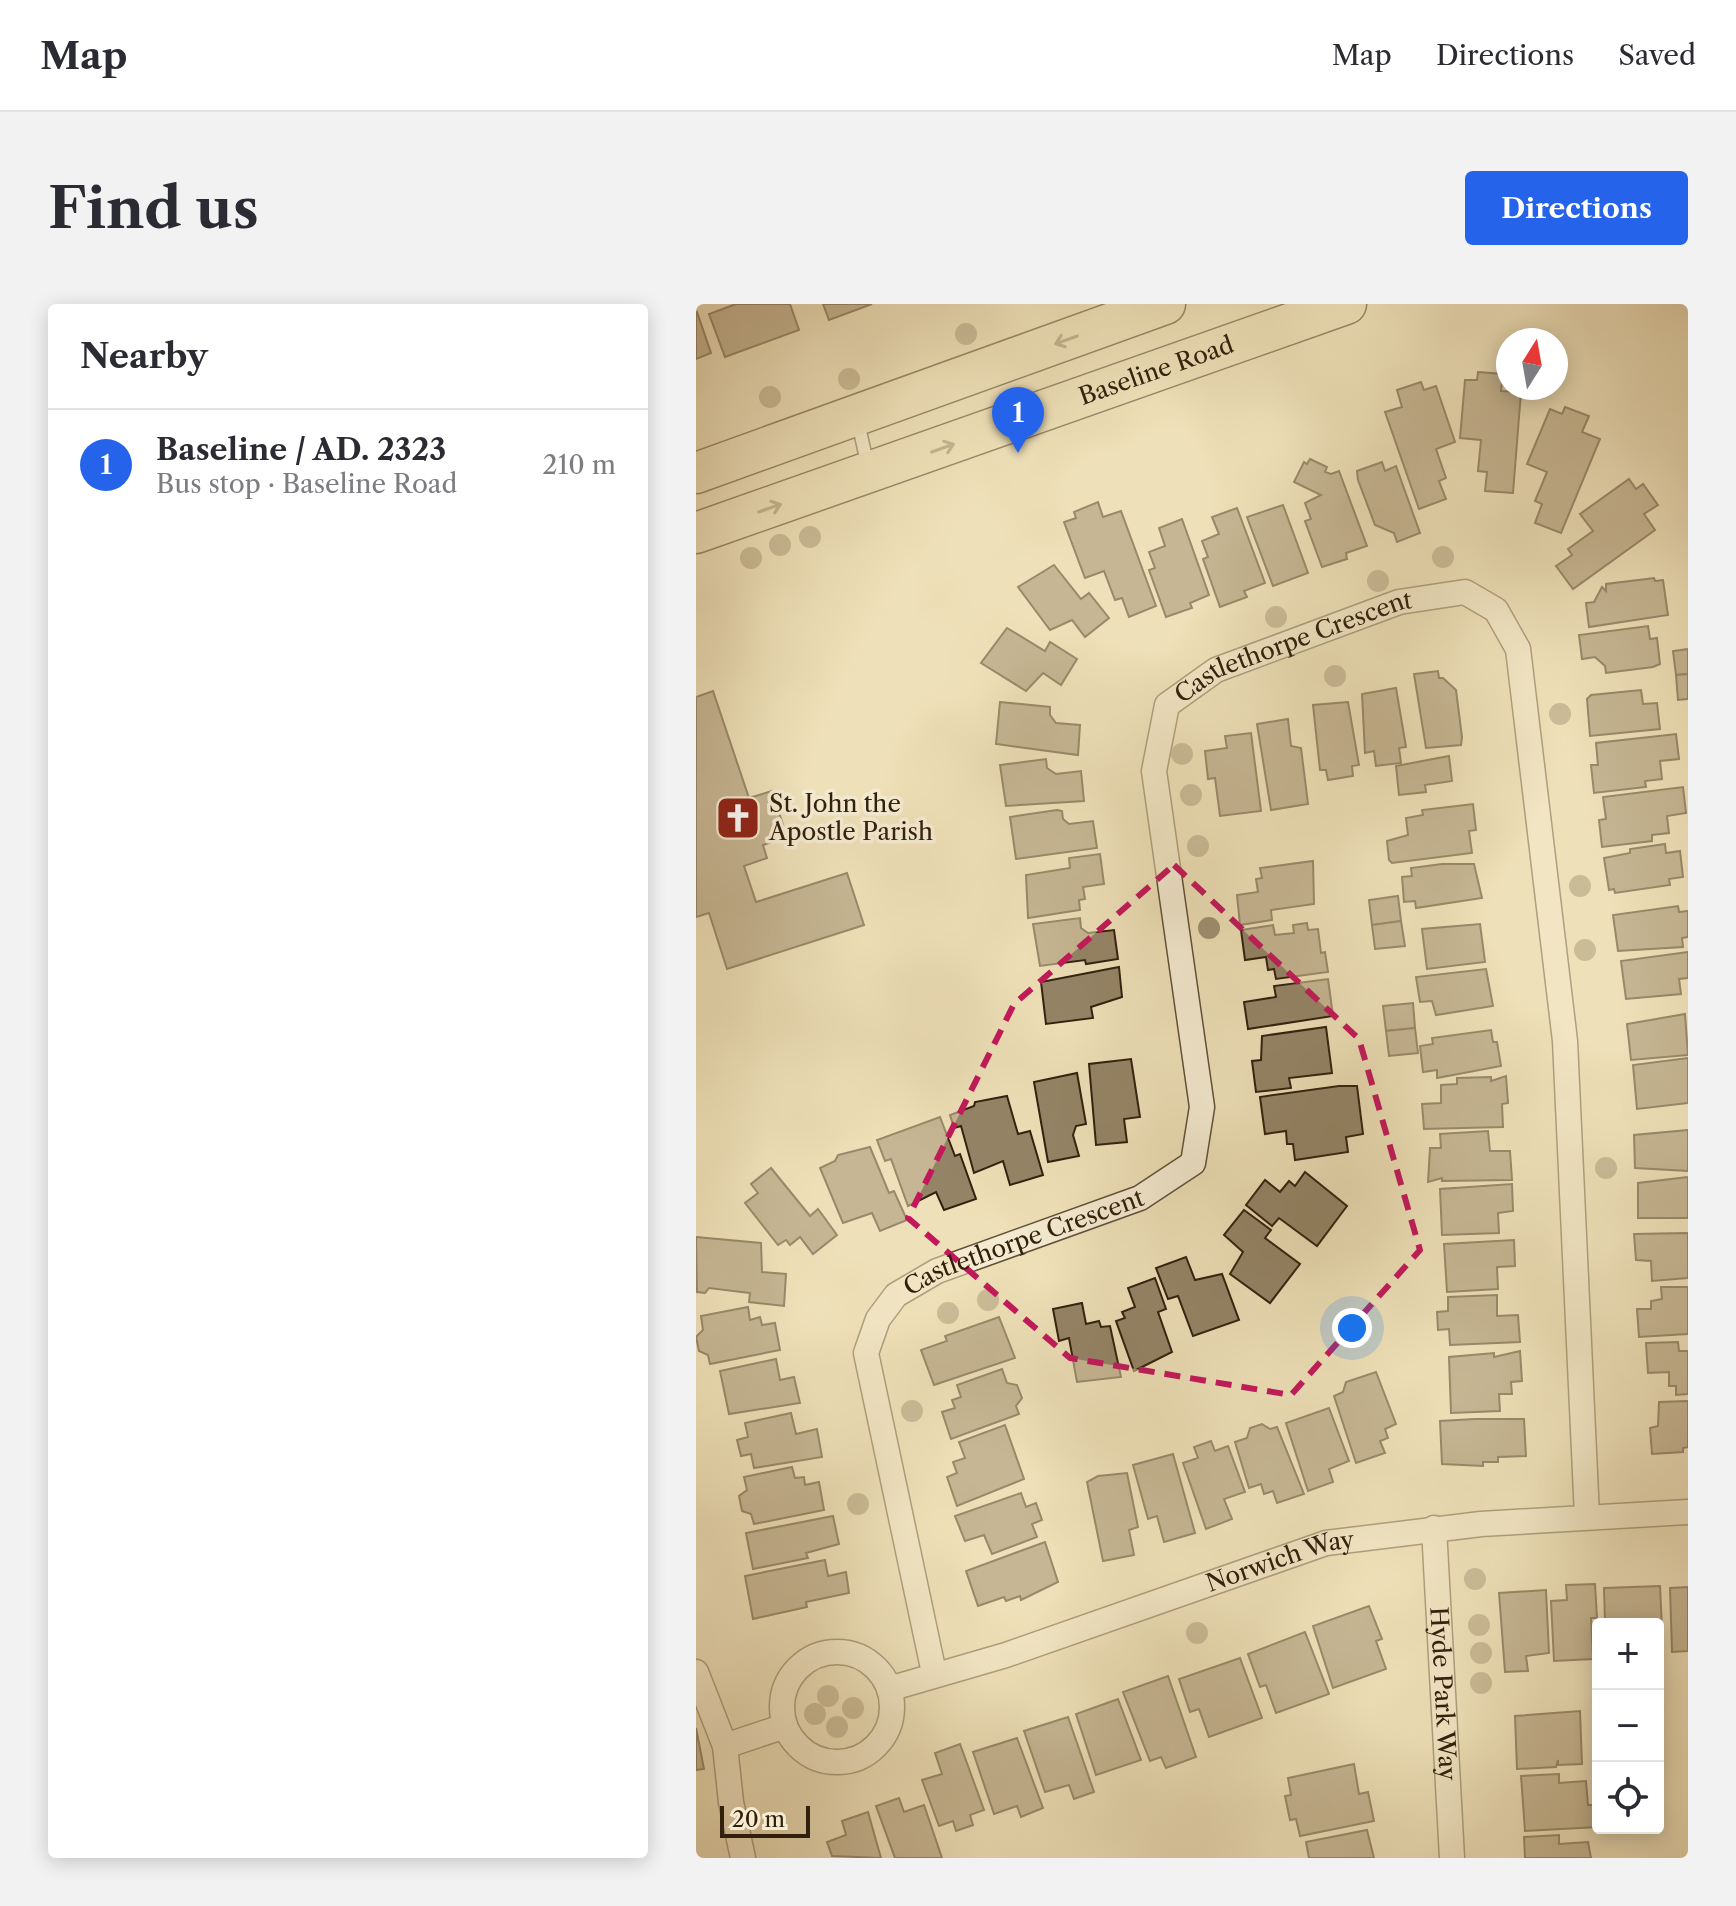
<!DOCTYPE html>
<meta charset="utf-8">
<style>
:root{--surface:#fff;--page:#f2f2f3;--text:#2b2b33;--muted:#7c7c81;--line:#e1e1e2;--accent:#2563eb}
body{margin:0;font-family:"Libre Caslon Text",serif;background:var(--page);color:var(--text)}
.controls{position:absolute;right:24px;bottom:24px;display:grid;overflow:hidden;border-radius:8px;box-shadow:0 4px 20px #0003}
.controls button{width:72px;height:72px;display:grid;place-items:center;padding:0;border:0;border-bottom:2px solid var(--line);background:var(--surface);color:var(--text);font:40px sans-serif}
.compass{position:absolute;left:800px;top:24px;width:72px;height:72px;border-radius:50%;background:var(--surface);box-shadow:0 4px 20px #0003;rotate:11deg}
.scale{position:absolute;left:24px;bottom:20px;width:90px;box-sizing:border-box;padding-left:8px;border:4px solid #32200e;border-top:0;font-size:22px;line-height:28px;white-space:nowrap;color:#32200e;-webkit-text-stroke:6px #f4ebd1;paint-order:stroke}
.you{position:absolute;left:656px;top:1024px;width:28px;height:28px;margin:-20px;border:6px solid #fff;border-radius:50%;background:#1a73e8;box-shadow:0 0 0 12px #1a73e833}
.badge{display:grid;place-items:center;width:52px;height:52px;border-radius:50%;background:var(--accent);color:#fff;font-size:26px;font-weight:700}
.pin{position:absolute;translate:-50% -66px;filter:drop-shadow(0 2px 4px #0008)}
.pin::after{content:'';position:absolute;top:42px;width:28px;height:24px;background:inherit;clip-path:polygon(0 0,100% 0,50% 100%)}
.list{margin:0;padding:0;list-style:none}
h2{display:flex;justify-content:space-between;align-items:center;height:104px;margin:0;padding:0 32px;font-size:34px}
h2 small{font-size:26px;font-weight:400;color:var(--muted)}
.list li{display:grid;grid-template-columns:52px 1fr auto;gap:24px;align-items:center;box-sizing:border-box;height:112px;padding:0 32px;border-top:2px solid var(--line)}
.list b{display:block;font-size:30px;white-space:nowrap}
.list p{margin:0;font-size:26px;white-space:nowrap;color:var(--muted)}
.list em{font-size:26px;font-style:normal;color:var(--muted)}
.icon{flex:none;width:44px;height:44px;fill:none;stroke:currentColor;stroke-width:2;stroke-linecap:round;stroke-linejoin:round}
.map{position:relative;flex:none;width:992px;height:1554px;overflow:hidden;border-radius:8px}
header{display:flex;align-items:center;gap:48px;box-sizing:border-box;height:112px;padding:0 40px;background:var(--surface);border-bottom:2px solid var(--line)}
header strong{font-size:38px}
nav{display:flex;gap:44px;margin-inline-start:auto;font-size:28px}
.intro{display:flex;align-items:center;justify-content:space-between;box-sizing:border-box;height:192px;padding:0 48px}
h1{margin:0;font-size:56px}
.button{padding:20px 36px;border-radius:8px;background:var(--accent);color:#fff;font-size:28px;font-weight:700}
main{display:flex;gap:48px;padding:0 48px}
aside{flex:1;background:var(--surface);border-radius:8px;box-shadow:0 4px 20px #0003}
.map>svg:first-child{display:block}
</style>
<header>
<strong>Map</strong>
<nav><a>Map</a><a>Directions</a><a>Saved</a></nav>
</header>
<div class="intro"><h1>Find us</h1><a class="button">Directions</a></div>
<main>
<aside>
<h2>Nearby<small></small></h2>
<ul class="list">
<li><span class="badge">1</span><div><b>Baseline / AD. 2323</b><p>Bus stop · Baseline Road</p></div><em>210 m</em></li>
</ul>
</aside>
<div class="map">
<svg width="992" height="1554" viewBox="0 0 992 1554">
<rect width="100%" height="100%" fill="#eee0b8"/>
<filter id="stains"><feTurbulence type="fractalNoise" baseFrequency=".0025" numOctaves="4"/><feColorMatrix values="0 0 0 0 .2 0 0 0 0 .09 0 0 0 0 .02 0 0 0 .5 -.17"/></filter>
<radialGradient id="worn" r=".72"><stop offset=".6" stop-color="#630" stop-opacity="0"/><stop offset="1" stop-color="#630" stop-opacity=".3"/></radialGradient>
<g fill="#948466" stroke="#32200e" stroke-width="2">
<polygon points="40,0 94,0 103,26 29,53 13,10"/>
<polygon points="127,0 176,0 133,16"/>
<polygon points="1,8 15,49 0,55 0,9"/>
<polygon points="782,68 807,70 805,87 825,88 817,189 789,187 791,168 782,167 785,136 764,134 769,76 781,76"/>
<polygon points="725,78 728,86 740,82 759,138 740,145 750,174 743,177 750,195 723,205 689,108 706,103 701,86"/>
<polygon points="869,103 893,112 886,128 904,135 865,229 839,219 846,200 839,197 851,168 831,160 854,105 866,110"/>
<polygon points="614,155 631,163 629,168 635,170 643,167 671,242 650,249 651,255 626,263 609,217 615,215 609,199 625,191 598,178 608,158 611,160"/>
<polygon points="686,158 689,167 700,162 724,229 701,238 698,229 679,221 662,176 661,167"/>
<polygon points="933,175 940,185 947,180 962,201 948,210 959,226 877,285 860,262 876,251 872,245 897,227 884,210"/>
<polygon points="402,198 407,213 425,207 460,302 433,313 426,294 419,296 408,267 389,274 368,218 380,214 378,208"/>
<polygon points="587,201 612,269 577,282 551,213"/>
<polygon points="541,204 569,279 548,287 551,293 524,303 507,255 512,253 506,237 523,230 516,213"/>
<polygon points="486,215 513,291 494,299 496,304 470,313 453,266 459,264 453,248 469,242 463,224"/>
<polygon points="358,261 385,295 393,289 413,314 389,333 376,316 354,326 322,283"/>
<polygon points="958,274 959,277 967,276 972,311 893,323 890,299 898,298 906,283 910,287 910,280"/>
<polygon points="952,322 954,335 961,334 964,360 957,363 910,369 909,362 899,353 886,355 883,331"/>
<polygon points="311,324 349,347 354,338 381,355 365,381 347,369 330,387 285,359"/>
<polygon points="992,345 992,370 980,371 977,347"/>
<polygon points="742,367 743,374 747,374 760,386 766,433 765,441 730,444 718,370"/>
<polygon points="992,370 992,395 982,396 980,371"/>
<polygon points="700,384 710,443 703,444 705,459 680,462 678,447 669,449 666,390"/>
<polygon points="945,386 947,400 961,399 964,425 894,432 891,395 895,391"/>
<polygon points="17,387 53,494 76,487 91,533 67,541 71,554 48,562 60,598 151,569 168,621 31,665 13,609 0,613 0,393"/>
<polygon points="304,398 354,403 354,411 360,419 384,421 382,451 300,440"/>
<polygon points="652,398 663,461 656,462 657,472 632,476 630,466 624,466 617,401"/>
<polygon points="592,415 595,442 605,444 612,500 575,506 561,420"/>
<polygon points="555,429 565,507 524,512 519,474 512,475 509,447 531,444 529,432"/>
<polygon points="980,430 983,455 964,457 966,475 949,477 950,483 898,489 895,461 902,461 900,439"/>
<polygon points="753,452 756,477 729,481 730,488 703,491 700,462"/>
<polygon points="350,455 351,464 360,470 385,467 388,497 310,502 304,461"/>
<polygon points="987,483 990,509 971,512 973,529 956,531 956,537 906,543 903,516 910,515 907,493"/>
<polygon points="777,500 780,526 773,527 776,549 696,559 693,556 691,537 712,531 710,514 727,511 726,506"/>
<polygon points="361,506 366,507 367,515 373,520 397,517 401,544 320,555 314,513"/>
<polygon points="969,540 970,549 984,547 987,573 973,575 974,581 919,589 918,585 913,586 908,554 934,549 934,545"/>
<polygon points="404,550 408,580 387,583 389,595 383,596 384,606 332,614 330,571 374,564 373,554"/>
<polygon points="617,557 618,600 575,606 576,616 544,621 541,591 562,588 560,575 566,574 564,564"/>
<polygon points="746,560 778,560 786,594 720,604 719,597 708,598 706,573 716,572 715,564"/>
<polygon points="702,592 705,617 676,621 673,596"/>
<polygon points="982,602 983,608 992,607 992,633 986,634 987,643 922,647 917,611"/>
<polygon points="384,614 385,624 392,629 418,626 422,655 390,660 389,656 344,662 337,620"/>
<polygon points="705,617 709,642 679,645 676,621"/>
<polygon points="611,619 612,626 622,625 625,649 629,648 632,668 580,675 578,665 572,666 570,653 549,656 545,626 577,621 579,631 598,629 597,621"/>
<polygon points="784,620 789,658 731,665 726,625"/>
<polygon points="992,648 992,674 983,675 985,690 930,695 925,657"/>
<polygon points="423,663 426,693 395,703 397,714 350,720 345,678"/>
<polygon points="790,665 797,702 740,711 736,697 724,698 720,673"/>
<polygon points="632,675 637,712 552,725 548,698 580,693 578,682"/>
<polygon points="717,699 719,724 690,727 687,702"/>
<polygon points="989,710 992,751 935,756 931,720"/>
<polygon points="630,723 636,769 593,774 595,784 560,788 556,757 565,756 566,732"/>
<polygon points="719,724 722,749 693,752 690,727"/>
<polygon points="795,726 797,738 801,738 805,762 741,774 741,766 727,768 724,742 737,740 736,734"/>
<polygon points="992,754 992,799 941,805 937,761"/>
<polygon points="435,755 444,813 428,815 431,838 400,841 393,760"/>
<polygon points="381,769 390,820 380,822 377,831 383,852 352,858 338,778"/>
<polygon points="810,772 812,799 806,800 807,823 728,825 726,800 745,799 745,781 761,780 761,774 795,773 795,777"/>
<polygon points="643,782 661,782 667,830 650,833 652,848 599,856 597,840 591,840 590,827 569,830 564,793"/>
<polygon points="311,792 322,830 334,827 347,871 314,881 307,857 278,869 265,822 258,824 254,811 278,802 279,798"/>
<polygon points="244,813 259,852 264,850 280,895 248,906 240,888 212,902 195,855 189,857 181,836"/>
<polygon points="992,826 992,867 939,864 938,831"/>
<polygon points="792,827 794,847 814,847 816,876 746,877 746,874 732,878 734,844 745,844 744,830"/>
<polygon points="174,843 193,889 198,887 211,916 184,927 176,909 147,919 124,864 139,857 142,851"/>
<polygon points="75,864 114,912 122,905 141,931 117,950 104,933 94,941 90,936 82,941 49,899 62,889 55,880"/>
<polygon points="609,868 651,902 621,942 583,914 576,922 550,901 569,876 584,888 593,877 599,882"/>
<polygon points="992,873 992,914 942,914 942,879"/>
<polygon points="816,880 817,907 802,909 803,929 746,931 744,885"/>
<polygon points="548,906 575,926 569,934 604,960 574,999 534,970 547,948 528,931"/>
<polygon points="992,929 992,974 956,977 955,957 940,956 938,930"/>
<polygon points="0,933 65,939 66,968 90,970 88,1002 53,998 54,989 13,984 9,989 1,988"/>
<polygon points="818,936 819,962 801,963 802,985 751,988 748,940"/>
<polygon points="490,953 499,976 526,970 543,1016 497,1032 482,992 472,995 460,964"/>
<polygon points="459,974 470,1005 462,1008 476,1048 438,1067 420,1017 429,1014 426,1008 439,1003 432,984"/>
<polygon points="965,983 992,983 992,1030 943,1033 941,1005 955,1005 955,997 966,995"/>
<polygon points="801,991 801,1012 822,1011 824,1038 754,1041 753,1025 742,1026 741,1008 752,1007 752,993"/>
<polygon points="386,999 390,1020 403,1017 405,1023 414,1022 425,1073 381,1078 373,1034 363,1037 357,1005"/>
<polygon points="52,1003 54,1016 64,1013 66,1021 79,1019 84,1046 14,1060 12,1051 3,1047 0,1033 7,1026 5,1012"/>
<polygon points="303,1013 319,1054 238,1081 225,1046 251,1037 249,1032"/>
<polygon points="982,1038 983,1047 992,1047 992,1090 980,1091 980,1082 973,1082 973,1068 952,1069 950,1039"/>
<polygon points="824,1047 826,1077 815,1078 816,1090 803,1090 804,1107 755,1109 753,1053 798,1049 798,1053"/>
<polygon points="80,1055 84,1076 98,1073 104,1099 33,1110 24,1067"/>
<polygon points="306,1065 311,1079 321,1081 326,1094 320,1102 323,1110 255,1135 246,1108 259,1104 256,1096 265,1093 261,1081"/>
<polygon points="680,1068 700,1120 689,1125 692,1134 684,1137 689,1149 660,1159 638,1092 647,1088 650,1078"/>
<polygon points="992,1097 992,1143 987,1144 987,1148 956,1150 954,1124 962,1122 963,1098"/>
<polygon points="633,1104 653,1157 633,1165 637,1178 612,1187 590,1119"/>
<polygon points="95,1109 100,1130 121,1125 126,1153 58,1164 55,1150 45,1152 41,1136 52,1133 49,1119"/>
<polygon points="779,1115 828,1115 830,1152 802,1153 802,1158 787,1158 787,1162 746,1160 744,1117"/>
<polygon points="566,1120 574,1125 581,1123 608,1190 581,1199 577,1187 568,1190 565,1180 553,1184 539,1138 551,1134 554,1124"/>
<polygon points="309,1121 328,1175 261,1202 251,1173 261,1169 257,1158 269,1154 263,1138"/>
<polygon points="515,1137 519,1147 532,1142 549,1188 528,1195 536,1215 510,1225 487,1159 502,1154 498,1143"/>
<polygon points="477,1150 499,1229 468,1238 461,1212 452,1215 437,1161"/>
<polygon points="96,1163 99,1174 108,1173 109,1181 123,1178 128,1206 58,1220 55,1210 46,1207 43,1192 51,1186 48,1173"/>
<polygon points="431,1169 442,1223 433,1226 438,1251 407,1257 391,1178 402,1172"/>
<polygon points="325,1189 330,1203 340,1199 346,1216 336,1220 341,1233 296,1250 288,1231 269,1237 259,1212"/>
<polygon points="137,1212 143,1240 110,1249 112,1254 57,1265 50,1229"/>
<polygon points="349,1238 362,1278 325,1296 324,1292 310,1297 308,1293 282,1302 270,1267"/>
<polygon points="129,1256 132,1272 150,1268 153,1289 110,1298 111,1303 57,1315 49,1272"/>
<polygon points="899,1280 901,1314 895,1314 897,1355 858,1357 855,1297 871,1296 870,1281"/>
<polygon points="964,1282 967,1347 962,1347 962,1320 909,1319 908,1284"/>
<polygon points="992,1283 992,1347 976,1348 974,1284"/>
<polygon points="850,1286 853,1349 830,1352 832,1367 809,1368 803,1289"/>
<polygon points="673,1302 686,1335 680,1337 690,1365 637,1384 617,1322"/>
<polygon points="609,1328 633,1390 580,1409 570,1381 564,1383 552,1350"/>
<polygon points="544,1354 566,1414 513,1433 503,1405 494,1408 483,1375"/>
<polygon points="472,1372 500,1453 470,1464 465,1453 454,1457 427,1388"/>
<polygon points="422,1395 445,1456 400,1471 380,1410"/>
<polygon points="884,1407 886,1460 862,1461 862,1456 860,1463 821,1465 819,1412"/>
<polygon points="372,1413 398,1488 378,1495 373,1481 349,1488 328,1427"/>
<polygon points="0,1424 8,1465 0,1466"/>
<polygon points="321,1434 347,1504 325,1513 321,1502 298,1510 277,1448"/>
<polygon points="264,1440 288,1506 274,1511 277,1521 260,1527 257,1517 243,1522 226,1476 246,1470 239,1449"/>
<polygon points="658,1460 663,1490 672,1488 678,1517 604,1532 600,1515 594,1516 589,1492 595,1491 592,1474"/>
<polygon points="863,1470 863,1479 890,1477 892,1501 902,1501 902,1523 829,1527 825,1472"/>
<polygon points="203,1494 208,1508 228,1501 246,1554 199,1554 180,1502"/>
<polygon points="172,1508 185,1554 136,1552 131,1538 150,1531 146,1517"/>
<polygon points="671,1526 678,1554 613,1554 610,1538"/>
<polygon points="863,1531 863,1540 892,1538 895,1554 829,1554 828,1533"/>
</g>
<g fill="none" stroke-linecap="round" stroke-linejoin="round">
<g stroke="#615038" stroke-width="15">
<polyline id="service" points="162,118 172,163"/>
</g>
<g stroke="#615038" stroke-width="27">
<g id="minor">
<path id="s1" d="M738 1224 756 1554"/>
<circle cx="141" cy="1403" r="55"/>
<polyline points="0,1368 29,1442 35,1498 47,1554"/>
<path id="s2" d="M238 1369 170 1049 182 1015 200 991 241 967 444 894 497 859 506 803 458 467 471 401 520 366 703 298 769 288 800 306 822 345 869 737 891 1212"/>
<path id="s3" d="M193 1385 310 1351 630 1239 785 1220 992 1208"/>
<polyline points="29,1442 89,1422"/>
</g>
</g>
<g stroke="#32200e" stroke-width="43">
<g id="primary">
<polyline points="0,169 469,0"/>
<path id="s4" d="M0 229 650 0"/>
</g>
</g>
<use href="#service" stroke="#f4ebd1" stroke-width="12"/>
<use href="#minor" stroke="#f4ebd1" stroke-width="24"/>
<use href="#primary" stroke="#eee0b8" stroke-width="40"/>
</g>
<g fill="#a09172">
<circle cx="270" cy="30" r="11"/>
<circle cx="153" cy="75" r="11"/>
<circle cx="74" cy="93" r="11"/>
<circle cx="114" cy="233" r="11"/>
<circle cx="84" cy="241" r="11"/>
<circle cx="747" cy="253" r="11"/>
<circle cx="55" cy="254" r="11"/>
<circle cx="682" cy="277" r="11"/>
<circle cx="580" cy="313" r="11"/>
<circle cx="639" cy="372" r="11"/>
<circle cx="864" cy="410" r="11"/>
<circle cx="486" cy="450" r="11"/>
<circle cx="495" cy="491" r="11"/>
<circle cx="502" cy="542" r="11"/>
<circle cx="884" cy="582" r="11"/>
<circle cx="513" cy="624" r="11"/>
<circle cx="889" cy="646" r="11"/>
<circle cx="910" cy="864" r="11"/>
<circle cx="292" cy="996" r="11"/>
<circle cx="252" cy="1009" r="11"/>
<circle cx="216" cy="1107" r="11"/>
<circle cx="162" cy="1200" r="11"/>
<circle cx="779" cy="1275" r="11"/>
<circle cx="783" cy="1321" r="11"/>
<circle cx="501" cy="1329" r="11"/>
<circle cx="785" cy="1349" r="11"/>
<circle cx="785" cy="1379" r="11"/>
<circle cx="132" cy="1392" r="11"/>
<circle cx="157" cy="1404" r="11"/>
<circle cx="119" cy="1410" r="11"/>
<circle cx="141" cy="1423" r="11"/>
</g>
<defs><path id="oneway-shaft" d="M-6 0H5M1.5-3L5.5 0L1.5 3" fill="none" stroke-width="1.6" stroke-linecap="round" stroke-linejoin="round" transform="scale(2)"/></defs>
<g stroke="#908063">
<use href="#oneway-shaft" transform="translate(370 36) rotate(160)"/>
<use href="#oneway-shaft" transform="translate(247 144) rotate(-20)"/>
<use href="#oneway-shaft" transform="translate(74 204) rotate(-19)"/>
</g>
<path d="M0 0H992V1554H0ZM478 561 663 735 724 946 595 1091 374 1054 212 914 318 700Z" fill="#eee0b8" fill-opacity=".55" fill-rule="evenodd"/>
<path fill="none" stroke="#c2185b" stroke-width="6" stroke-dasharray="16 10" stroke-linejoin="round" d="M478 561 663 735 724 946 595 1091 374 1054 212 914 318 700Z"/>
<defs>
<g id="church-square" transform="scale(2.3)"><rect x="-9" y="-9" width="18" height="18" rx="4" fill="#8f2418" stroke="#f4ebd1"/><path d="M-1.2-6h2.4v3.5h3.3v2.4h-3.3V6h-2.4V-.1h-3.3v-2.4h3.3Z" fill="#fff"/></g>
</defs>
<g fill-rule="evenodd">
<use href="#church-square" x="42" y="514"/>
</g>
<g text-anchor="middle" stroke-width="7" stroke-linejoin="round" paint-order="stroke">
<g font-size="24" fill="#32200e" stroke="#f4ebd1">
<text dy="8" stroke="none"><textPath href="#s4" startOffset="488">Baseline Road</textPath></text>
<text dy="8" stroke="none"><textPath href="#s2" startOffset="1324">Castlethorpe Crescent</textPath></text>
<text dy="8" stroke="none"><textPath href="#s2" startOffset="532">Castlethorpe Crescent</textPath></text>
<text dy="8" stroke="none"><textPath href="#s3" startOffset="412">Norwich Way</textPath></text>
<text dy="8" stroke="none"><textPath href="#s1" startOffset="166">Hyde Park Way</textPath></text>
</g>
<g font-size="24" fill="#32200e" stroke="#f4ebd1" text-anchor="start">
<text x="73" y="508">St. John the<tspan x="73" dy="28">Apostle Parish</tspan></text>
</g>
</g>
<rect width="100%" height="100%" filter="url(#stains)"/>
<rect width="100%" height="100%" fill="url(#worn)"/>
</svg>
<div class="controls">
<button>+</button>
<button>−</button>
<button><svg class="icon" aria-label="locate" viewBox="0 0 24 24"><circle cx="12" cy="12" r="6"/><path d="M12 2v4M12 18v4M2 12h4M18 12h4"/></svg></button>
</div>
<svg class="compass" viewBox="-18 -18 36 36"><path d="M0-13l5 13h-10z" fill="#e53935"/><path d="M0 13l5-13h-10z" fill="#7c7c81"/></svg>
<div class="scale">20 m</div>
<div class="you"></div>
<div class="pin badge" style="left:322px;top:149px">1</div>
</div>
</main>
